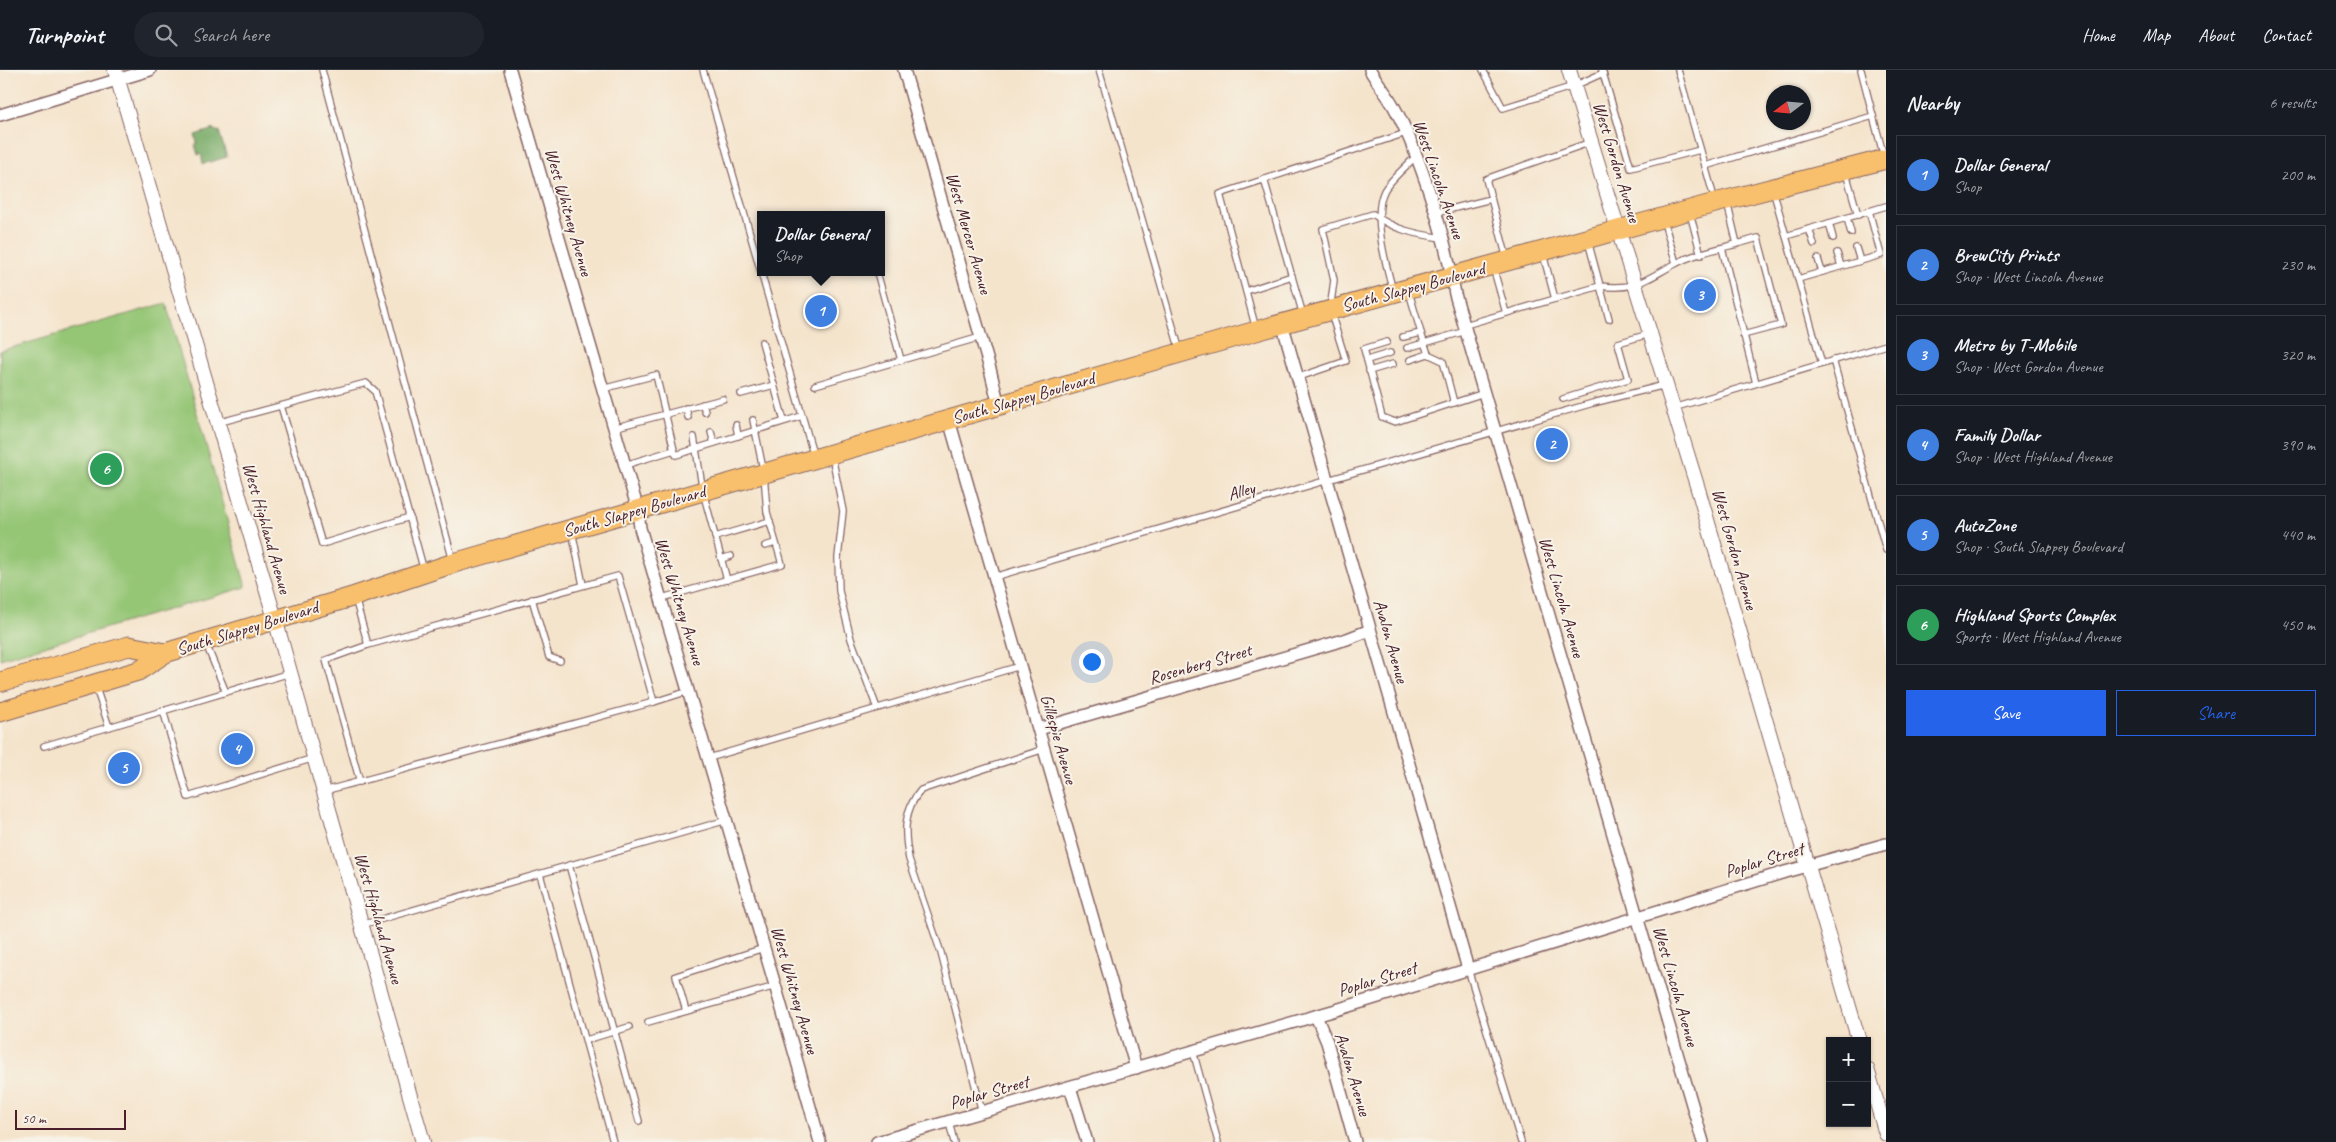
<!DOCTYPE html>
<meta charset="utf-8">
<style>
:root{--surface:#171b24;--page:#20242c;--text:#f1f3f6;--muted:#9ea1a6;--line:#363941;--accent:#2563eb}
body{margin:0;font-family:Caveat,sans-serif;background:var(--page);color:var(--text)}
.controls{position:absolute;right:15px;bottom:15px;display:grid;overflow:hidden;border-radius:0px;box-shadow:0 1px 4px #0004}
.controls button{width:45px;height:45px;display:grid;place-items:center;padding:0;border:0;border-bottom:1px solid var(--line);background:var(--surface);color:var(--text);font:25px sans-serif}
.compass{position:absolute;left:1766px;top:15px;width:45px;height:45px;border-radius:50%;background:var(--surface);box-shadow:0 1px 4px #0004;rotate:254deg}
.scale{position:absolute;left:15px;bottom:12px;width:111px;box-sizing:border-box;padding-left:5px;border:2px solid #4a1f2b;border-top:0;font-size:14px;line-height:18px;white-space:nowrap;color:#4a1f2b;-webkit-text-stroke:4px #f7f3e8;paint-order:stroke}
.you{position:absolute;left:1091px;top:591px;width:18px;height:18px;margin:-12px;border:4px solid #fff;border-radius:50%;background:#1a73e8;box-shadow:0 0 0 8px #1a73e833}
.badge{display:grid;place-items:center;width:32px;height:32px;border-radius:50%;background:var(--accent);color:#fff;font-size:16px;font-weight:700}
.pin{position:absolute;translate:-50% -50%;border:2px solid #fff;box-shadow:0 1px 5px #0006}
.popup{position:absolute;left:757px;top:141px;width:128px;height:65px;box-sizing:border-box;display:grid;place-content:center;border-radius:0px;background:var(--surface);filter:drop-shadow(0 1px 4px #0005);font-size:16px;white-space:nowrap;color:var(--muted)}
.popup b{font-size:19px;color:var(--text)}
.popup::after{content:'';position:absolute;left:50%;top:100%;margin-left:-10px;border:10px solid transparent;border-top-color:var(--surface)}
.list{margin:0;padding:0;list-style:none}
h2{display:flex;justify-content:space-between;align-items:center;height:65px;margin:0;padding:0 20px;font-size:21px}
h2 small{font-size:16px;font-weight:400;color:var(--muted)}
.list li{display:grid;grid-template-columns:32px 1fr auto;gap:15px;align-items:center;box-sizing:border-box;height:80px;margin:0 10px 10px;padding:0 10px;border:1px solid var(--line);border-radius:0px}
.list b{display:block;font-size:19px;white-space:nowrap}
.list p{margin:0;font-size:16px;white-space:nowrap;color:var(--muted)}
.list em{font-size:16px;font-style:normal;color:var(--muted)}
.actions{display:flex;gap:10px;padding:15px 20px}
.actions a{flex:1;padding:11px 0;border:1px solid var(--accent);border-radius:0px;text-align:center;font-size:18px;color:var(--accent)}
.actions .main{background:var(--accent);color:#fff}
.icon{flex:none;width:28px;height:28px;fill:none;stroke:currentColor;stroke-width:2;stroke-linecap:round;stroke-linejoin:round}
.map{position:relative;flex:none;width:1886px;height:1072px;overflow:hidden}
header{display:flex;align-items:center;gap:30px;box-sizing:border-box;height:70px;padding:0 25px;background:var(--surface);border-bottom:1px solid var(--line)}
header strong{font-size:24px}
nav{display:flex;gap:28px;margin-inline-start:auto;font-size:18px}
.search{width:350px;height:45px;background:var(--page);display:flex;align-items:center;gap:12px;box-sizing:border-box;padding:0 18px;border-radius:28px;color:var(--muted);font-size:19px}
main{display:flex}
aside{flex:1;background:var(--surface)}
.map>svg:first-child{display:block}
</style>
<header>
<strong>Turnpoint</strong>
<div class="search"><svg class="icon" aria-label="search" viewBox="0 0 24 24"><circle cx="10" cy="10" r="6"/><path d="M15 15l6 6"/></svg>Search here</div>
<nav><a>Home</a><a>Map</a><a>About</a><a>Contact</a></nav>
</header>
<main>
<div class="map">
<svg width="1886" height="1072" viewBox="0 0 1886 1072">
<rect width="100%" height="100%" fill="#f7f3e8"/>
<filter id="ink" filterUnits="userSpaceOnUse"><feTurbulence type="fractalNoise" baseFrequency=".02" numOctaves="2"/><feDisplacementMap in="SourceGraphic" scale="10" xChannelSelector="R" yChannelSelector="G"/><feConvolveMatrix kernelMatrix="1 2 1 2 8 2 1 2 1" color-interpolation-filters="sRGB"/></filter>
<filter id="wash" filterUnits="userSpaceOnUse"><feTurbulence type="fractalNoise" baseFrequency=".0096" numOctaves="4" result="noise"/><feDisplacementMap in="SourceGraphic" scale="20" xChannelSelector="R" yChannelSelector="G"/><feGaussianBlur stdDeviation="1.12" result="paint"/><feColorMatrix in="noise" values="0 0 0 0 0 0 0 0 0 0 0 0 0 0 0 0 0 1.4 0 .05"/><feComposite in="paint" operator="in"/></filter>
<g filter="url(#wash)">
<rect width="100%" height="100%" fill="#f5e4cc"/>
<polygon fill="#95c676" stroke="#707250" points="166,233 246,517 0,589 0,281"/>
<polygon fill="#78ab67" stroke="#616549" points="214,59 215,61 219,61 227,87 203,94 201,84 198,85 195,75 197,73 195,65"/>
</g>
<g filter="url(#ink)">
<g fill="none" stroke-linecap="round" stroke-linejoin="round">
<g stroke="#866463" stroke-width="8">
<g id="service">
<polyline points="322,0 453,491"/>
<polyline points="703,0 814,387"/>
<polyline points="1099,0 1180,281"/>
<polyline points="1483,0 1503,38 1574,16 1603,3"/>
<polyline points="1602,0 1631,98 1700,80"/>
<polyline points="1678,0 1715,131"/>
<polyline points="1873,46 1884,87"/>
<polyline points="1705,96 1873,46 1861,0"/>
<polyline points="1846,103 1858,145"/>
<polyline points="1264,109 1303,245"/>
<polyline points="1773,120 1822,294"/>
<polyline points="1435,143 1491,129"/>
<polyline points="1690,143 1701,185"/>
<polyline points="1847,148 1851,163"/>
<polyline points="1663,149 1676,193"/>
<polyline points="1829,153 1833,168"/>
<polyline points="1809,159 1814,174"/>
<polyline points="1786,166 1886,136"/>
<polyline points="1588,171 1609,249"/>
<polyline points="1737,174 1758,168 1781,255 1743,265"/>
<polyline points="1722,178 1756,313"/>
<polyline points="1856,178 1860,191"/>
<polyline points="1837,183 1841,196"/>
<polyline points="1543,184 1555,229"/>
<polyline points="1507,189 1486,109 1591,72"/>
<polyline points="1818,189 1822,202"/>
<polyline points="1493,197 1506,243"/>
<polyline points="877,202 901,290"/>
<polyline points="1798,209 1881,185 1869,141"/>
<polyline points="1246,221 1292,206"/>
<path d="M1393 221C1386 195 1372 146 1384 121 1389 111 1407 96 1415 87"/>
<path d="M1465 255 1600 216C1636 221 1646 209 1675 194 1693 184 1717 179 1737 174L1727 132"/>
<polyline points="1256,259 1220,124 1406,63"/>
<polyline points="1403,267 1421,263 1409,222"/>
<polyline points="762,272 774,315"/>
<polyline points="1387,272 1364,279 1382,347 1395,352 1484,323"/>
<polyline points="1407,278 1466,261"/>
<polyline points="1428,284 1443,291 1454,333"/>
<polyline points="1367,290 1390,283"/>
<polyline points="1410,290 1428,284 1421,263"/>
<polyline points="1833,290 1886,480"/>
<polyline points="1369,301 1393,294"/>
<path d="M1296 308 1346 291 1330 240 1334 210 1323 159 1373 144C1394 160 1416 164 1442 168"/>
<polyline points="815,315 981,267"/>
<polyline points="602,319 656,305 674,380"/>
<polyline points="741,324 774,315 784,351"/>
<polyline points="1563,329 1628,309 1618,273 1649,264"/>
<polyline points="703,334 705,342"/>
<polyline points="281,336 322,474 410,447"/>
<polyline points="686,338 688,347"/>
<polyline points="1673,338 1886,275"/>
<polyline points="217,353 366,313 375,321 424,501"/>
<polyline points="736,355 738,366"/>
<polyline points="613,358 723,329"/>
<polyline points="711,362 714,373"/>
<polyline points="694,367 703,422 727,510"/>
<polyline points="832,386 843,441 838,488 839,521 851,569 877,638"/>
<polyline points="625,395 674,380 676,385 802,346"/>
<polyline points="572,461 583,515"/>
<polyline points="715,467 770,451"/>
<polyline points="765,476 775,473"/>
<polyline points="721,489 731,486"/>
<polyline points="994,507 1593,333 1665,315"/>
<polyline points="662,528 782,494 767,442 764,404 753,350"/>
<polyline points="532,529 549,587 560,591"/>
<polyline points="206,574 225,620"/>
<polyline points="95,615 109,657 290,603"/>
<polyline points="654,632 689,621"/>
<polyline points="163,640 188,727 314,688"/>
<polyline points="44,676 109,657"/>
<polyline points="709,688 1020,596"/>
<polyline points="360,712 326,590 368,575"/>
<polyline points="324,721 654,632 618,506 368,575 355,528"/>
<polyline points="569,795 639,1051"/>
<polyline points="540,804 613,1072"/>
<polyline points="361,855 727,750"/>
<polyline points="1468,899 1521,1072"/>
<polyline points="686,941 676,906 764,878"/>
<polyline points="648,952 776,916"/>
<polyline points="586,970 629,957"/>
<polyline points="1193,981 1218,1072"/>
<path d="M982 1042 941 883 909 789C904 763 903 740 921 720L1044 679"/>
<polyline points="949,1052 954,1072"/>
</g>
</g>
<g stroke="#866463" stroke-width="14">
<g id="minor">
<polyline points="510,0 638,440 640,458 780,932 820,1072"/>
<polyline points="904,0 990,299 999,336"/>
<path d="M1370 0C1377 12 1386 23 1393 35 1420 83 1446 169 1455 224L1703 1072"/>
<polyline points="0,45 150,0"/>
<polyline points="1282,253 1468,899"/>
<polyline points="949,350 1136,998"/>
<polyline points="1039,659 1347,569 1370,560"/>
<polyline points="1316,946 1327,972 1355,1072"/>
<polyline points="1070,1017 1087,1072"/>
<polyline points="877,1072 1336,940 1785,802 1886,774"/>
</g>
</g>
<g stroke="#866463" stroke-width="16">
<g id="tertiary">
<polyline points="115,0 275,549 423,1072"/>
<polyline points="1569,0 1698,419 1859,971"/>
<polyline points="1867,999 1886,1064"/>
</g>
</g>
<g stroke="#866463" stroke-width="21">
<g id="primary">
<polyline points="0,612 129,576 165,583"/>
<polyline points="0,642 138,601 165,583 355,526 454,493 1256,261 1715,133 1886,89"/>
</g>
</g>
<use href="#service" stroke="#fff" stroke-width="5.5"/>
<use href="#minor" stroke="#fff" stroke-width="11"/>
<use href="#tertiary" stroke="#fff" stroke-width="14"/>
<use href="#primary" stroke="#f8bf6c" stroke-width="19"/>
</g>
</g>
<g text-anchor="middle" stroke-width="4" stroke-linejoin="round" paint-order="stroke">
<g font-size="18" fill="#4a1f2b" stroke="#f7f3e8">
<text transform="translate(1617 92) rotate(73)" y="6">West Gordon Avenue</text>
<text transform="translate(1439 109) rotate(71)" y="6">West Lincoln Avenue</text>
<text transform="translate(569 142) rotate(74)" y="6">West Whitney Avenue</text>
<text transform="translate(969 163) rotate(74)" y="6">West Mercer Avenue</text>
<text transform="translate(1413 217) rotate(-15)" y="6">South Slappey Boulevard</text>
<text transform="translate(1023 328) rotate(-16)" y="6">South Slappey Boulevard</text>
<text transform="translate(1241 421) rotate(-16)" y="6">Alley</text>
<text transform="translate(634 441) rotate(-16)" y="6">South Slappey Boulevard</text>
<text transform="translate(267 458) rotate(74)" y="6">West Highland Avenue</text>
<text transform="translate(1735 479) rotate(74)" y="6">West Gordon Avenue</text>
<text transform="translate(1562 527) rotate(74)" y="6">West Lincoln Avenue</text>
<text transform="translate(680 531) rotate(73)" y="6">West Whitney Avenue</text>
<text transform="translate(247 558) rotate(-17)" y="6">South Slappey Boulevard</text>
<text transform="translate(1391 571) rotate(74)" y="6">Avalon Avenue</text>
<text transform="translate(1200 594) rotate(-16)" y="6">Rosenberg Street</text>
<text transform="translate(1059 669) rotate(74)" y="6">Gillespie Avenue</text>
<text transform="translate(1764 790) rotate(-17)" y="6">Poplar Street</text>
<text transform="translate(379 848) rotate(74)" y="6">West Highland Avenue</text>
<text transform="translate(1377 909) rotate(-17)" y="6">Poplar Street</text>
<text transform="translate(1676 916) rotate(74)" y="6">West Lincoln Avenue</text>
<text transform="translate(795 920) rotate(74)" y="6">West Whitney Avenue</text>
<text transform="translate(1353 1004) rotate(73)" y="6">Avalon Avenue</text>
<text transform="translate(989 1022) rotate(-16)" y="6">Poplar Street</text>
</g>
</g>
</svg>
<div class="controls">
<button>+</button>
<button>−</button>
</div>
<svg class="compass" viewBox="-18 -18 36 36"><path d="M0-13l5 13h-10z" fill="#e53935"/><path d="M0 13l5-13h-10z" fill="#9ea1a6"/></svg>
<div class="scale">50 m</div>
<div class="you"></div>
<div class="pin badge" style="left:821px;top:241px;background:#3f7fe0">1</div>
<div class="popup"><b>Dollar General</b>Shop</div>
<div class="pin badge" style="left:1552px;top:374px;background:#3f7fe0">2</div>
<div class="pin badge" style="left:1700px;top:225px;background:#3f7fe0">3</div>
<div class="pin badge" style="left:237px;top:679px;background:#3f7fe0">4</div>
<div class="pin badge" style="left:124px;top:698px;background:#3f7fe0">5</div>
<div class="pin badge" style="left:106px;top:399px;background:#2e9e5b">6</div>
</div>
<aside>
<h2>Nearby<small>6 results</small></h2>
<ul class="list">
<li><span class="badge" style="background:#3f7fe0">1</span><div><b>Dollar General</b><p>Shop</p></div><em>200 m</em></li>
<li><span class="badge" style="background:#3f7fe0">2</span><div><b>BrewCity Prints</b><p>Shop · West Lincoln Avenue</p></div><em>230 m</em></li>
<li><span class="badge" style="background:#3f7fe0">3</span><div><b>Metro by T-Mobile</b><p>Shop · West Gordon Avenue</p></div><em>320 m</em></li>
<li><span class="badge" style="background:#3f7fe0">4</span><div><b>Family Dollar</b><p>Shop · West Highland Avenue</p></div><em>390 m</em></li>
<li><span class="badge" style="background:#3f7fe0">5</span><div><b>AutoZone</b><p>Shop · South Slappey Boulevard</p></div><em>440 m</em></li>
<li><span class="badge" style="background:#2e9e5b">6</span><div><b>Highland Sports Complex</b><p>Sports · West Highland Avenue</p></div><em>450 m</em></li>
</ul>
<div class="actions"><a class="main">Save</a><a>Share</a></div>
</aside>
</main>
